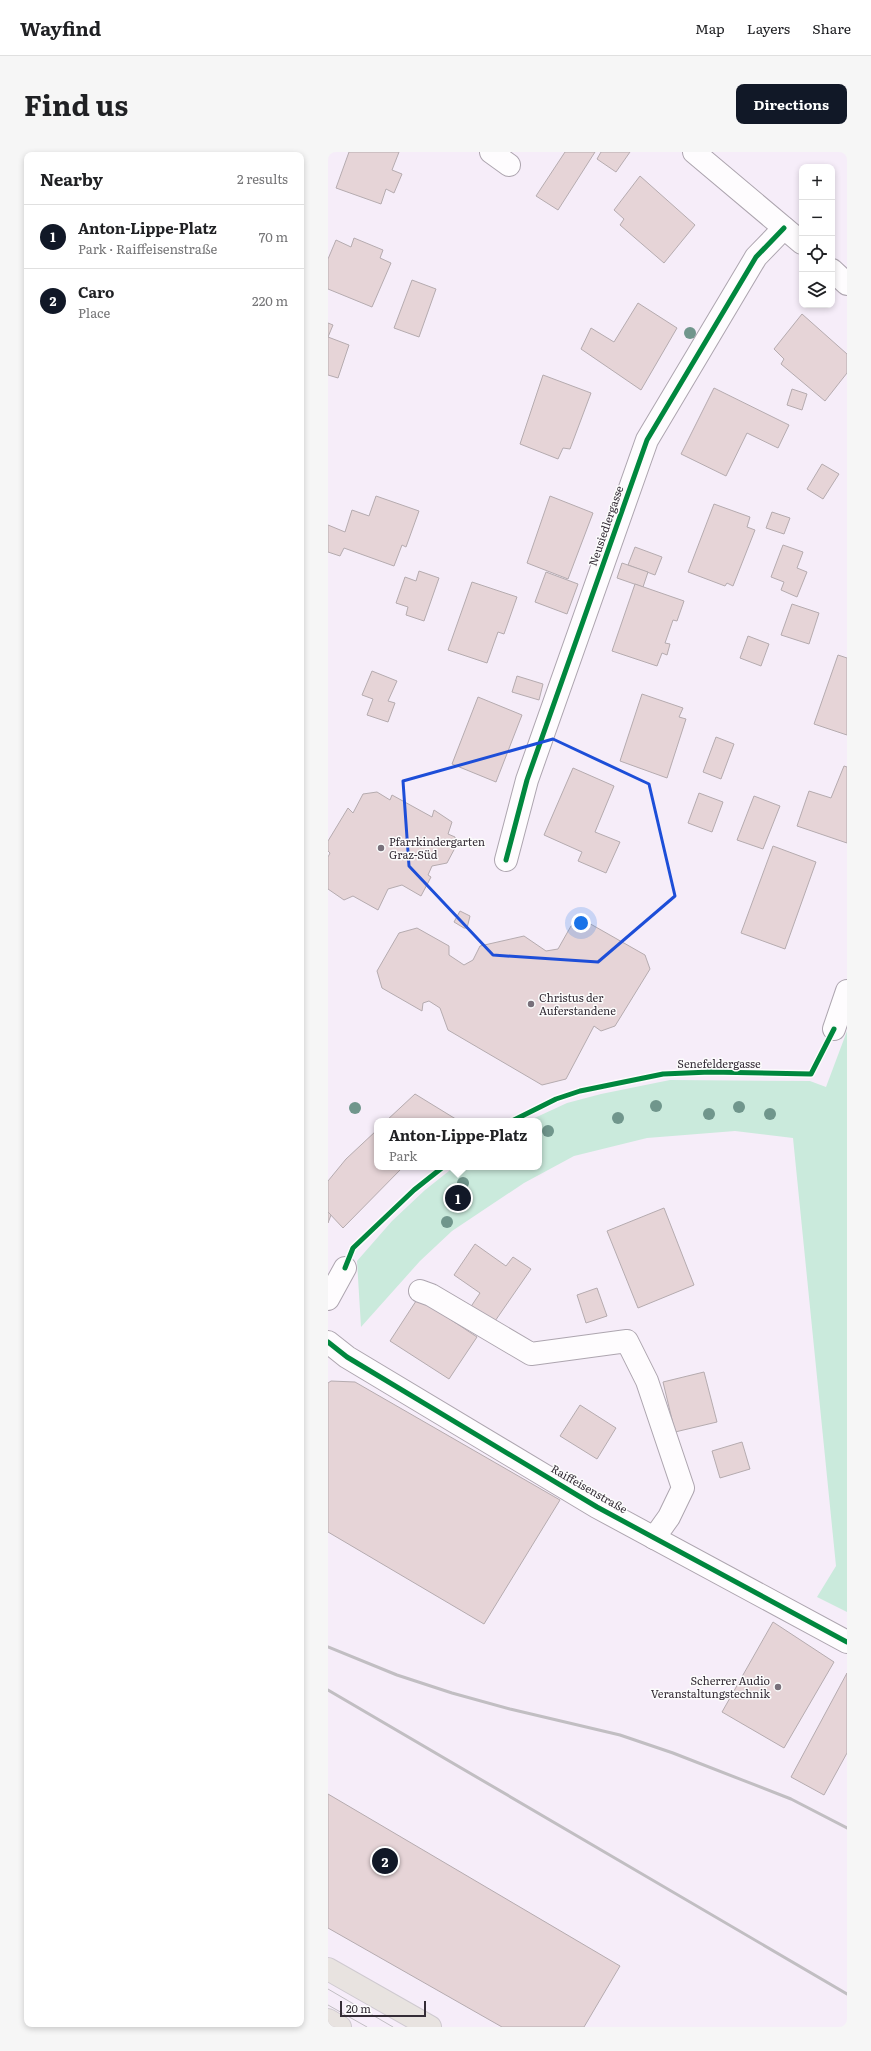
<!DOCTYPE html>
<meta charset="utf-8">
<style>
:root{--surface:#fff;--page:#f6f6f6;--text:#202124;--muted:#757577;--line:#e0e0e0;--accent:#111827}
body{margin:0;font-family:Literata,serif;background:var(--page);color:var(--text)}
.controls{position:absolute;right:12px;top:12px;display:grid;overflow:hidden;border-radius:8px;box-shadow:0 2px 6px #0003}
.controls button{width:36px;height:36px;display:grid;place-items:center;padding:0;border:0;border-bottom:1px solid var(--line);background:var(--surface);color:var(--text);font:20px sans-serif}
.scale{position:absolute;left:12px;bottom:10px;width:86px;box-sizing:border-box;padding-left:4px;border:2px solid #342c36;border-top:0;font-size:11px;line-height:14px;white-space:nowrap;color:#342c36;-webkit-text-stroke:3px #fcfcfc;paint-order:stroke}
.you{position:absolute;left:253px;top:771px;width:14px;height:14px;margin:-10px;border:3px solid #fff;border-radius:50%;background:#1a73e8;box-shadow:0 0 0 6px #1a73e833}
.badge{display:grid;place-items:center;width:26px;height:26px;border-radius:50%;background:var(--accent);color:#fff;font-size:13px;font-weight:700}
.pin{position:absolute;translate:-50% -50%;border:2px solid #fff;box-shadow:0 1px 4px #0006}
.popup{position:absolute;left:46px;top:966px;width:168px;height:52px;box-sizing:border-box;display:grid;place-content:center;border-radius:8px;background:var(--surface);filter:drop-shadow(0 1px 3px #0005);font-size:13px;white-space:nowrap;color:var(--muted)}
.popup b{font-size:15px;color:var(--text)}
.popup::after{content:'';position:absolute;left:50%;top:100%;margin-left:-8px;border:8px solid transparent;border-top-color:var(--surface)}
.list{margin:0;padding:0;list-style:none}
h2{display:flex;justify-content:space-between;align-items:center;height:52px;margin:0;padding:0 16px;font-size:17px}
h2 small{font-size:13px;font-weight:400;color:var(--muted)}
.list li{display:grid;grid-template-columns:26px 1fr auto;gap:12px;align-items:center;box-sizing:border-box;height:64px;padding:0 16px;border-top:1px solid var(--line)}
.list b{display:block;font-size:15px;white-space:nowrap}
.list p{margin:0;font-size:13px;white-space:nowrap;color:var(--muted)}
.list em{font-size:13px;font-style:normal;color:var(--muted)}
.icon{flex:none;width:22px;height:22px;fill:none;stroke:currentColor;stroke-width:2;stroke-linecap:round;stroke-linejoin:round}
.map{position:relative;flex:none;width:519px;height:1875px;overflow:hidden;border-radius:8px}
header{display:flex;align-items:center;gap:24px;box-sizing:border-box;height:56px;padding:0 20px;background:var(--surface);border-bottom:1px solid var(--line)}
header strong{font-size:19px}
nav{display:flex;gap:22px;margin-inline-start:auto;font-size:14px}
.intro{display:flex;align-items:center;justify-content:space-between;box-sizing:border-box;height:96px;padding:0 24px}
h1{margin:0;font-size:28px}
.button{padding:10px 18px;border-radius:8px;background:var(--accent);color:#fff;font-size:14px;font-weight:700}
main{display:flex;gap:24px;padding:0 24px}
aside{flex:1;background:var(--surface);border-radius:8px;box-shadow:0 2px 6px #0003}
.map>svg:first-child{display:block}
</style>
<header>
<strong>Wayfind</strong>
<nav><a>Map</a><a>Layers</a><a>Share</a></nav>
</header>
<div class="intro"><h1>Find us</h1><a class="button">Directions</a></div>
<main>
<aside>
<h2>Nearby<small>2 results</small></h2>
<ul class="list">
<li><span class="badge">1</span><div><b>Anton-Lippe-Platz</b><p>Park · Raiffeisenstraße</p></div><em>70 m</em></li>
<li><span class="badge">2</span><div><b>Caro</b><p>Place</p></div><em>220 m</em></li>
</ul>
</aside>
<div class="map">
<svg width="519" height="1875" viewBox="0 0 519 1875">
<rect width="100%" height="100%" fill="#f6edf9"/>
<polygon fill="#caeadc" points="519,879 519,1460 489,1445 508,1414 465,986 407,979 319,986 246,1004 196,1031 124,1079 92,1109 33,1175 29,1109 64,1069 97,1038 126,1015 211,1015 211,969 200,969 239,951 273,942 342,928 482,929 498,935"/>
<g fill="#e6d4d7" stroke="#b5abaf">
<polygon points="21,0 71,0 64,18 74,22 66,41 58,37 53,52 8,36"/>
<polygon points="237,0 267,0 230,58 208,44"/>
<polygon points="273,0 302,0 288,20 269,7"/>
<polygon points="312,24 367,73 336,111 292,73 296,67 286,58"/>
<polygon points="26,86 55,98 52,106 63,111 44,155 0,137 0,107 8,88 23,95"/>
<polygon points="84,128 108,137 91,185 66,176"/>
<polygon points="310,151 349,176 313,238 253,197 263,176 286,190"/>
<polygon points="474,162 519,202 519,221 497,249 453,212 456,207 446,197"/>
<polygon points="0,171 5,173 0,185 21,193 10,226 0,223"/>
<polygon points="215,223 263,241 242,297 235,296 230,307 192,292"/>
<polygon points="386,236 461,273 450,296 419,281 398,324 353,302"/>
<polygon points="464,237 479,242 474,258 459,253"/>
<polygon points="494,312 511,322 495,347 479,337"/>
<polygon points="48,344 91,359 78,395 74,393 66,414 16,396 12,404 0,400 0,373 17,380 24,358 41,364"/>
<polygon points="222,344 265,361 240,427 199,411"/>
<polygon points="386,352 422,365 419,375 427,378 405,434 399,431 397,434 360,420"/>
<polygon points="444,360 462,366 456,382 438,376"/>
<polygon points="455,393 475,400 469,416 479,420 469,445 453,438 456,430 443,425"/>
<polygon points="307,395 334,405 327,423 300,413"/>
<polygon points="294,411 320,420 315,435 289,426"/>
<polygon points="91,419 111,426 96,469 78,463 80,455 68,451 77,425 88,429"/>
<polygon points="218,420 250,432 239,462 207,450"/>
<polygon points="144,430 189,445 176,482 170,480 159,511 120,498"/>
<polygon points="307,432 356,449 349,469 345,468 337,491 342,492 339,503 334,501 329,514 284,499"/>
<polygon points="464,452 491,461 481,492 453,483"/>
<polygon points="420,484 441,492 433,514 412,506"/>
<polygon points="510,503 519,506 519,583 486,572"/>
<polygon points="44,519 69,529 60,549 67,551 60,570 39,563 45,547 34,543"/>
<polygon points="189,524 215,532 211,548 184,540"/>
<polygon points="314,542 355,556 351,565 358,567 339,626 292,609"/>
<polygon points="150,545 194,563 168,630 124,612"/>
<polygon points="388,585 406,592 393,627 375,620"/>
<polygon points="516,614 519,615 519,691 469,674 481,639 503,646"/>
<polygon points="245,616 286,634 267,680 292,690 278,721 250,709 254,700 216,683"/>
<polygon points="49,640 62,648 64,643 104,665 106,658 124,670 120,682 127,685 128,694 119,711 104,714 100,723 103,725 93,744 74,733 60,737 50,758 25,744 16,748 0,737 0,705 2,701 0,699 0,689 20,656 25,661 35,642"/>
<polygon points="371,641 395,650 384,680 360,671"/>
<polygon points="426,644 452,654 435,697 409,688"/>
<polygon points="445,694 488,710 457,797 413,781"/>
<polygon points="132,759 142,764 139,776 136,776 126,770"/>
<polygon points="259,770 317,803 322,817 287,874 273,879 266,874 238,927 214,933 120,878 112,856 101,849 95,851 94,859 54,836 49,819 71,781 89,776 121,794 121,803 136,813 145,808 152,794 196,784 218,799 230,797 243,774"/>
<polygon points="87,942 131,969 58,969"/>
<polygon points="49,978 49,1015 75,1015 15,1076 0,1060 0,1029 18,1007"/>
<polygon points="336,1056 366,1133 310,1156 279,1079"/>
<polygon points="0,1060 3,1063 0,1071"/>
<polygon points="147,1092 178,1114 185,1105 203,1117 165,1172 142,1156 152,1141 126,1123"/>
<polygon points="269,1136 279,1164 258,1171 249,1143"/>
<polygon points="90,1146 149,1185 121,1227 62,1189"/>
<polygon points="376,1220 389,1270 347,1280 335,1230"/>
<polygon points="3,1229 27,1230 232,1348 156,1472 0,1380 0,1231"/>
<polygon points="252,1253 288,1276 269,1307 232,1284"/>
<polygon points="414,1290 422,1317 392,1326 384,1299"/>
<polygon points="445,1470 506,1510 456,1596 394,1560"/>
<polygon points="519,1521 519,1601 496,1643 463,1625"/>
<polygon points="0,1642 292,1814 256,1875 174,1875 0,1776"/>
</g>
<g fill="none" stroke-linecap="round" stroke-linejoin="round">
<g stroke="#ada5af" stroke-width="24">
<g id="minor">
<polyline points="163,0 181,13"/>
<polyline points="366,0 474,91"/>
<polyline points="504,118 519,132"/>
<polyline points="178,708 199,628 319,288 428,105 456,76"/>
<polyline points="506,877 519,839"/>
<polyline points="92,1139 103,1143 203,1202 299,1189 319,1229 355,1336 341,1365 326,1386"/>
<polyline points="0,1147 17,1116"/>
<polyline points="0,1190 19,1205 269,1355 519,1490"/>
</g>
</g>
<g stroke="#cfcad0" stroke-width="24">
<g id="major">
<polyline points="0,1817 102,1875"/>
<polyline points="0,1868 12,1875"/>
</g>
</g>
<use href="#minor" stroke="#fefcfe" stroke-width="22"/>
<use href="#major" stroke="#e8e3e0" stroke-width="22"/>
<g stroke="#c1bec2" stroke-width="1">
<polyline points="0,1837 65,1875"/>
<polyline points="0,1853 39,1875"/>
</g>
<g stroke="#c1bec2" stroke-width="3">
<polyline points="0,1495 69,1523 124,1541 182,1557 292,1583 345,1601 463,1647 519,1676"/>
<polyline points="0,1538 519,1842"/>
</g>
<g stroke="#fcfcfc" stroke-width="8">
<g id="cycleway">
<polyline points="178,708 199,628 319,288 428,105 456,76"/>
<polyline points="184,969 228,947 252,939 335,922 382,920 483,922 506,877"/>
<polyline points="17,1116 25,1096 86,1038 115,1015"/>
<polyline points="0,1190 19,1205 269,1355 519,1490"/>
</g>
</g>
<use href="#cycleway" stroke="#00873e" stroke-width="5"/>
</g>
<g fill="#70968c">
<circle cx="362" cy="181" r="6"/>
<circle cx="328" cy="954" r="6"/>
<circle cx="411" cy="955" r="6"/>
<circle cx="27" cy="956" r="6"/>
<circle cx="381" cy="962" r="6"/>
<circle cx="442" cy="962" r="6"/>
<circle cx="290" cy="966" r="6"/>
<circle cx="220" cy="979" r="6"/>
<circle cx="135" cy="1031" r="6"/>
<circle cx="119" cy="1070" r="6"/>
</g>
<path fill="none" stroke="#1d4ed8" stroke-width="3" stroke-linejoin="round" d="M225 587 321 632 347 744 270 810 165 803 81 714 75 629Z"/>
<g fill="#78707a" stroke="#fcfcfc" stroke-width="1.5">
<circle cx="53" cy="696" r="4"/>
<circle cx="203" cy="852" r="4"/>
<circle cx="450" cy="1535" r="4"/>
</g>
<g text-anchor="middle" stroke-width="3" stroke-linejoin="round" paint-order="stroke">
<g font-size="11" fill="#342c36" stroke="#fcfcfc">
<text transform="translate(278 374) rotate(-71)" y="4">Neusiedlergasse</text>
<text x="391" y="916">Senefeldergasse</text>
<text transform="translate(261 1337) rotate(30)" y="4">Raiffeisenstraße</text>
</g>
<g font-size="11" fill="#342c36" stroke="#fcfcfc" text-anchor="start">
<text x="61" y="694">Pfarrkindergarten<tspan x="61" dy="13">Graz-Süd</tspan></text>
<text x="211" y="850">Christus der<tspan x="211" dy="13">Auferstandene</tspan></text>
<text x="442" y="1533" text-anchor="end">Scherrer Audio<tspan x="442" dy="13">Veranstaltungstechnik</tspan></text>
</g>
</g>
</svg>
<div class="controls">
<button>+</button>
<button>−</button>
<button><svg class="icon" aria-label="locate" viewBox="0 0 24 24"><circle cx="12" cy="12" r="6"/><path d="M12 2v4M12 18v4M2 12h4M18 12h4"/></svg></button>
<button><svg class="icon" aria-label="layers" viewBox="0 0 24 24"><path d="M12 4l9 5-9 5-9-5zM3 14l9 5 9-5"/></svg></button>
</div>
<div class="scale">20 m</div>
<div class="you"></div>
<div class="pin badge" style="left:130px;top:1046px">1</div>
<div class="popup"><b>Anton-Lippe-Platz</b>Park</div>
<div class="pin badge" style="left:57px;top:1709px">2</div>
</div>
</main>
